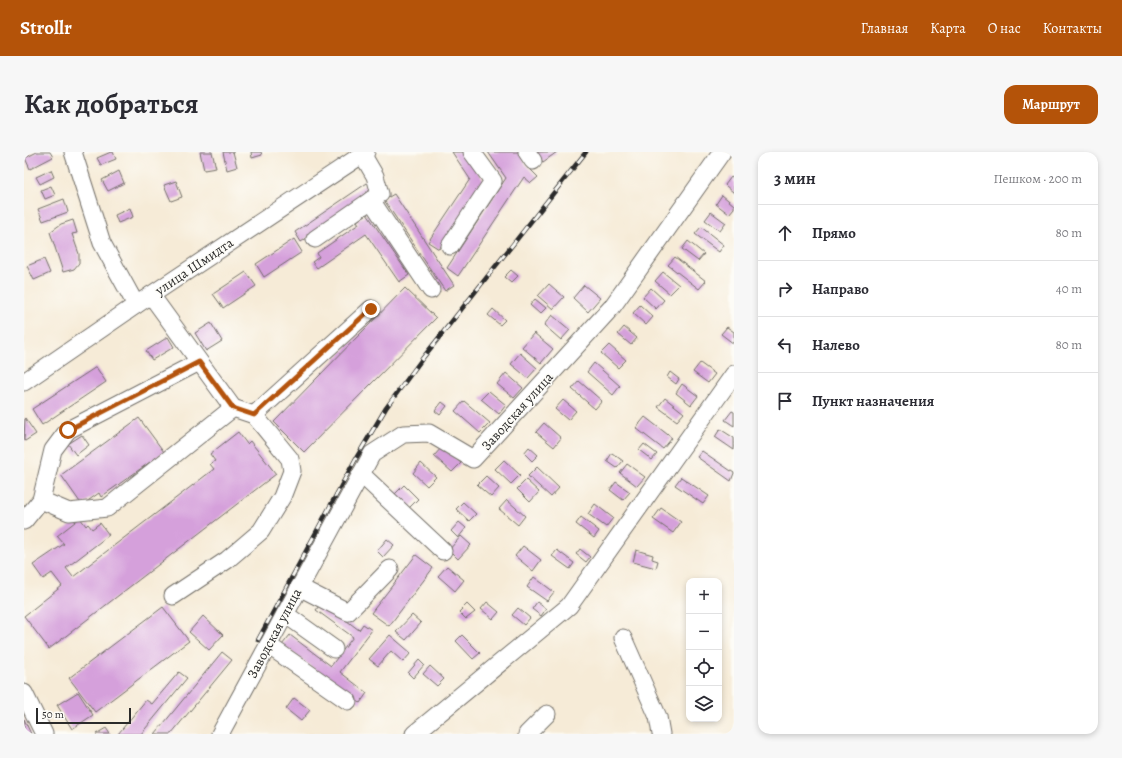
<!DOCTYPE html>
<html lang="ru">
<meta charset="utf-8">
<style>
:root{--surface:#fff;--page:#f7f7f7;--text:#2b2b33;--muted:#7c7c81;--line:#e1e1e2;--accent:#b45309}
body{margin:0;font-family:Alegreya,serif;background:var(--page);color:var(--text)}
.controls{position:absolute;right:12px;bottom:12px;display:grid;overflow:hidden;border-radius:8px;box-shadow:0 2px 6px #0003}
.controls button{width:36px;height:36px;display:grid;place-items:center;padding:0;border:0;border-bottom:1px solid var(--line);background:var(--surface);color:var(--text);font:20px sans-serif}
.scale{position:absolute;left:12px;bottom:10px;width:95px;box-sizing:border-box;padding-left:4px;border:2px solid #2b2b2b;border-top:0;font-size:11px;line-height:14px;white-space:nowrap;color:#2b2b2b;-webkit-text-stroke:3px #fdfcf7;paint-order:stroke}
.stop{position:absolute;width:12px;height:12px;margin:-9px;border:3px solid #b45309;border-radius:50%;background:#fff}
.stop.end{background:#b45309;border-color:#fff;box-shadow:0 1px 4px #0008}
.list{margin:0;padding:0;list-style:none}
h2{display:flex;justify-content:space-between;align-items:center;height:52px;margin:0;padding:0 16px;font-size:17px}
h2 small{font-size:13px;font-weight:400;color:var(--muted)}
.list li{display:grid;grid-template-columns:26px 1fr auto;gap:12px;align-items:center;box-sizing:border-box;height:56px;padding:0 16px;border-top:1px solid var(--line)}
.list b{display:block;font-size:15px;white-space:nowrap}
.list em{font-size:13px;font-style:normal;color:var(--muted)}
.icon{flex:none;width:22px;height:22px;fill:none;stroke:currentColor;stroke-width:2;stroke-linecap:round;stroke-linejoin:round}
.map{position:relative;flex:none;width:710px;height:582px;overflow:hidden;border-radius:12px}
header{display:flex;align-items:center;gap:24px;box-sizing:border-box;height:56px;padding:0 20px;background:var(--accent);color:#fff}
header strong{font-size:19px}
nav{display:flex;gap:22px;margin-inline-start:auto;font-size:14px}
.intro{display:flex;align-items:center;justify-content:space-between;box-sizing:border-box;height:96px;padding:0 24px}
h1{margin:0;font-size:28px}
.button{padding:10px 18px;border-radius:12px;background:var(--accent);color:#fff;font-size:14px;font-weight:700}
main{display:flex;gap:24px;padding:0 24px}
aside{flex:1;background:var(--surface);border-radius:12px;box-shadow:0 2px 6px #0003}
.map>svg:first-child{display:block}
</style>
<header>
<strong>Strollr</strong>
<nav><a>Главная</a><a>Карта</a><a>О нас</a><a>Контакты</a></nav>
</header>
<div class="intro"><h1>Как добраться</h1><a class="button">Маршрут</a></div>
<main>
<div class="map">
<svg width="710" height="582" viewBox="0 0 710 582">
<rect width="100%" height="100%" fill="#fdfcf7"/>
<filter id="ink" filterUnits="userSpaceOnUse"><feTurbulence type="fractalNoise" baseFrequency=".025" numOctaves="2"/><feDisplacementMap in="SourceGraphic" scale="8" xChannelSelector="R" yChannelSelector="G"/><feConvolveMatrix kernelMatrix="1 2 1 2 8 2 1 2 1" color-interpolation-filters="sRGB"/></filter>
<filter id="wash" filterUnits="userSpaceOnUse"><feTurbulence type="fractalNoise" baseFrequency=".012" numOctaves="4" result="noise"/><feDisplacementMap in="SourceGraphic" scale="16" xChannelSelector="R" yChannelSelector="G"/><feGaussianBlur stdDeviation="0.9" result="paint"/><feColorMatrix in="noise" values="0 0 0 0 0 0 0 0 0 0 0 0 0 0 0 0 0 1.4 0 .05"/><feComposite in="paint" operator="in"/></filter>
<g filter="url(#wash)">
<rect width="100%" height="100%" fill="#f6ebd7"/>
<g id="blocks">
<g fill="#d5a0db">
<polygon points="13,0 26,0 29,5 6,17 1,6"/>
<polygon points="87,0 89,0 92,7 77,13 73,6"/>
<polygon points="176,0 188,0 192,16 180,18"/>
<polygon points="199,0 209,0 213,15 203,18"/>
<polygon points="227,0 237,0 238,3 228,6"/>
<polygon points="428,0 441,0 461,30 415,97 404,90 446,27"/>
<polygon points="464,0 496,0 502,13 514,25 507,31 500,25 434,124 423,116 482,26"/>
<polygon points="511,0 533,0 519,10"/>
<polygon points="27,18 30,25 16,32 12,25"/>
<polygon points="95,19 100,31 84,39 78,28"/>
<polygon points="707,25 710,27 710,41 701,33"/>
<polygon points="152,29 158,45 147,49 140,33"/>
<polygon points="346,29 352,39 277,90 271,80"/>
<polygon points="27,34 31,43 21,47 17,38"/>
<polygon points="370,42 430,133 421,139 360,48"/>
<polygon points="698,43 710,53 710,56 705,62 692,52"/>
<polygon points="40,47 44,60 19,69 14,57"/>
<polygon points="106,56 109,65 94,71 91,63"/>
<polygon points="687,60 702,71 696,79 681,68"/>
<polygon points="343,62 385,123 375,130 342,82 293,116 288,110 295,105 293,101 335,72 333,69"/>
<polygon points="49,68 53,81 48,82 55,102 55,111 50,117 39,120 26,80 37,72"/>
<polygon points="677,75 700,93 695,100 671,82"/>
<polygon points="270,87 278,100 240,125 232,112"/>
<polygon points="664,89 680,102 674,109 658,97"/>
<polygon points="651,105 682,129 675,137 644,113"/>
<polygon points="20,107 26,121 10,128 3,114"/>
<polygon points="487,118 494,124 487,131 480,125"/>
<polygon points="222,120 232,134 199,156 189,142"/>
<polygon points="639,120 655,133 646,142 631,129"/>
<polygon points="525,132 540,145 529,157 514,144"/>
<polygon points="560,133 576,146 564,160 549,146"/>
<polygon points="381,136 412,166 280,300 250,270"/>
<polygon points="627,136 640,148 632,157 619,145"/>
<polygon points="511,147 522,156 516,162 506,153"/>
<polygon points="616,153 629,165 622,173 609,161"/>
<polygon points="469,157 481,168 476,173 464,163"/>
<polygon points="528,163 546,178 537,188 520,173"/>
<polygon points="187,171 198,189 182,199 171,181"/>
<polygon points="600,175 613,186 607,193 594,182"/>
<polygon points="703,175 710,180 710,192 697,182"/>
<polygon points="510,181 529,197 517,211 498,195"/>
<polygon points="144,185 150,195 128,208 122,199"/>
<polygon points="585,193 602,208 594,216 577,201"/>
<polygon points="496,201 513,216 504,226 487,212"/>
<polygon points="570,211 596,234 589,243 563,220"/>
<polygon points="676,211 691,222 684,231 669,220"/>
<polygon points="72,215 82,230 18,273 8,257"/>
<polygon points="646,220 655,227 652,232 643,225"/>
<polygon points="482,221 499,236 490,246 473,232"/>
<polygon points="555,229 578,249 571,257 548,237"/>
<polygon points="658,232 674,244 667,253 652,241"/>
<polygon points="465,239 482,253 475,262 457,247"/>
<polygon points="641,246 660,261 653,269 634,255"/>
<polygon points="539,248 552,259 544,268 531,257"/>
<polygon points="440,249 466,271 456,281 431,259"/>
<polygon points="418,250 423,254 416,263 411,259"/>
<polygon points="708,259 710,260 710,274 701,268"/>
<polygon points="621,265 648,286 639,297 612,276"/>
<polygon points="1,266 12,282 1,289 0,288"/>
<polygon points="115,266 140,300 77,345 75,341 58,353 37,323"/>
<polygon points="520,271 537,286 530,295 512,280"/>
<polygon points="696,277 710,286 710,298 691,285"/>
<polygon points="214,280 223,292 226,289 252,322 25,497 0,464 38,434 28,421 19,427 9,413 40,392 33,384 56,366 62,374 64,372 68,377 76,371 85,383 42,416 49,425 190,317 186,312 191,309 186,302"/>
<polygon points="58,283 65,293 52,303 44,292"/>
<polygon points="620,292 633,302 628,308 615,298"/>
<polygon points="418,295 437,311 428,320 410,304"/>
<polygon points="505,295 514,303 508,309 500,301"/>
<polygon points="678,299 710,321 707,329 673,305"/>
<polygon points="588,301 599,309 593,316 583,309"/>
<polygon points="480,308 496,323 487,332 471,317"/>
<polygon points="397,311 412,325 403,334 389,321"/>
<polygon points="603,312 621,325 613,334 596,321"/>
<polygon points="513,315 535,336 527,345 504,324"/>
<polygon points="462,324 475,336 467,345 453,333"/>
<polygon points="657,325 685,344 679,352 651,333"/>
<polygon points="502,328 515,340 506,350 493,337"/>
<polygon points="592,330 606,340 599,348 586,338"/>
<polygon points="380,333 394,347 384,357 370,343"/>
<polygon points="483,348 501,364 494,373 475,357"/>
<polygon points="439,350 452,362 445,369 432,357"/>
<polygon points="571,352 589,366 582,375 564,362"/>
<polygon points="637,356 657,370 649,381 629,367"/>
<polygon points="557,365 575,379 570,386 552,372"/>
<polygon points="435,370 442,376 434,386 427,379"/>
<polygon points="437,384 447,393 434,407 425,398"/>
<polygon points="363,387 370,393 359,405 353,399"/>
<polygon points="499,394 517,408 509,419 491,404"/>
<polygon points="556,397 566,405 562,410 552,402"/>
<polygon points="533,398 550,411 546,417 528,404"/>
<polygon points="612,398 629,403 628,407 634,409 632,416 609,410"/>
<polygon points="392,403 409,416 365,474 347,461"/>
<polygon points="423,414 440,428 431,439 414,424"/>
<polygon points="510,425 530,440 523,449 503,435"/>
<polygon points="298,450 335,478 339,472 348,478 316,520 343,541 336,551 258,493 266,483 307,514 329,485 292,458"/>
<polygon points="463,450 475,460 469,467 457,457"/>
<polygon points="513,450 522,457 517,464 508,457"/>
<polygon points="443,452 451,460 442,467 435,460"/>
<polygon points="139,455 165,489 71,560 45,526"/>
<polygon points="494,456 506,466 500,473 488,463"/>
<polygon points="388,463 397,471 382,488 372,480"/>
<polygon points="179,464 199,483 185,498 165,480"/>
<polygon points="366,483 387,501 379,510 367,499 354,514 345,507"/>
<polygon points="438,483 456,501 449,507 432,489"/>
<polygon points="198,500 208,508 147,582 131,582"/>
<polygon points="395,508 400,513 389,526 384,521"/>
<polygon points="406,514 420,527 413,534 399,522"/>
<polygon points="155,520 163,526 117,582 94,582 122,548 128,552"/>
<polygon points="54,540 69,563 48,577 33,553"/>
<polygon points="270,546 286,558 277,569 262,557"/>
<polygon points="0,567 7,582 0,582"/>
<polygon points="82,576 86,582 72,582"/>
</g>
</g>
</g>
<g filter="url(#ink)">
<use href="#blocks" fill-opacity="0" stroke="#726e67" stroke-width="1"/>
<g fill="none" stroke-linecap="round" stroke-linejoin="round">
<g stroke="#726e67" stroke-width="19">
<g id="minor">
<polyline points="49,0 78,91 112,153"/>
<polyline points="503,0 509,9"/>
<polyline points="347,48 407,138"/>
<polyline points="291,87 356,42 351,24 337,0"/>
<polyline points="426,94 469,29 448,0"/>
<polyline points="127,143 209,256 230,263 266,307 268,319 258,345 237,379 203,408 149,444"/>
<polyline points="0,230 112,153 342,0"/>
<polyline points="230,263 347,157"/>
<polyline points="337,322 419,399"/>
<polyline points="17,348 45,360 83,356 209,256"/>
<polyline points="0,369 17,348 29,298 44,278 175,210"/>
<polyline points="275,435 324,460 366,417"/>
<polyline points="261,462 310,497"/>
<polyline points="599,486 634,565 637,582"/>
<polyline points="244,493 324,549"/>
<polyline points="0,541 20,582"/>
<polyline points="196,582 348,302 379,282 405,281 449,307 588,155 698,0"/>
<polyline points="390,582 545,454 710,222"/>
<polyline points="503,582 523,562"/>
</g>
</g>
<use href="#minor" stroke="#fff" stroke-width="17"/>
<g stroke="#2b2b2b" stroke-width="4.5">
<polyline id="rail" points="234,488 331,308 362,256 398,207 562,0"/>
</g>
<use href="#rail" stroke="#fdfcf7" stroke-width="3" stroke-dasharray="9" stroke-linecap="butt"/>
</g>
</g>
<g fill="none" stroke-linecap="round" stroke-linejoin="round" filter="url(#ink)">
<polyline stroke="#b45309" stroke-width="5" points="44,278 175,210 209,256 230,263 347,157"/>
</g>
<g text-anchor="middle" stroke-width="3" stroke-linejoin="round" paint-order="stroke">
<g font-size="14" fill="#2b2b2b" stroke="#fdfcf7">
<text transform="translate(170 114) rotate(-34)" y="5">улица Шмидта</text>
<text transform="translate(493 259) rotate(-48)" y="5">Заводская улица</text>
<text transform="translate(250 481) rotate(-62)" y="5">Заводская улица</text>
</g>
</g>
</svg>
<div class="controls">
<button>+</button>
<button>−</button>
<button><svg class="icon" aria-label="locate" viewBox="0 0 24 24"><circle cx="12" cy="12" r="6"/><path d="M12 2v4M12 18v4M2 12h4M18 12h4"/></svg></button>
<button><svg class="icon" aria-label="layers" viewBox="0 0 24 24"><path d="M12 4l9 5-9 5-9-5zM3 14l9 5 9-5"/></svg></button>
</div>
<div class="scale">50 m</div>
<div class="stop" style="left:44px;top:278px"></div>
<div class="stop end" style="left:347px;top:157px"></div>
</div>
<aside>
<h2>3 мин<small>Пешком · 200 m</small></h2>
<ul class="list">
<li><svg class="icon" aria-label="ahead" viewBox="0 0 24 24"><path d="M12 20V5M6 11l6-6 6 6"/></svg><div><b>Прямо</b></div><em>80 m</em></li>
<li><svg class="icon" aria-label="right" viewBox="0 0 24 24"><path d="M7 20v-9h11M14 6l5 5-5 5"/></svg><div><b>Направо</b></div><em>40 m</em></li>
<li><svg class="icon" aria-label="left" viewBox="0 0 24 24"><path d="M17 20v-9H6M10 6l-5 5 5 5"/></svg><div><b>Налево</b></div><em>80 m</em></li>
<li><svg class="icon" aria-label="arrive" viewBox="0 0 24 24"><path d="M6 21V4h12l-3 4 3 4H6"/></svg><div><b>Пункт назначения</b></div></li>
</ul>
</aside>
</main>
